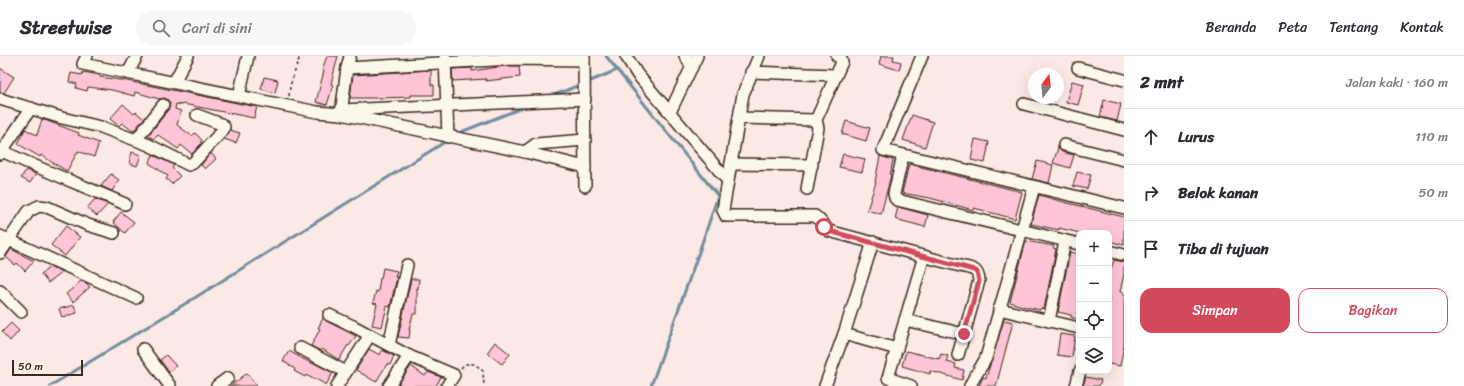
<!DOCTYPE html>
<html lang="id">
<meta charset="utf-8">
<style>
:root{--surface:#fff;--page:#f7f7f7;--text:#2b2b33;--muted:#7c7c81;--line:#e1e1e2;--accent:#d1495b}
body{margin:0;font-family:Sriracha,sans-serif;background:var(--page);color:var(--text)}
.controls{position:absolute;right:12px;bottom:12px;display:grid;overflow:hidden;border-radius:8px;box-shadow:0 4px 16px #0002}
.controls button{width:36px;height:36px;display:grid;place-items:center;padding:0;border:0;border-bottom:1px solid var(--line);background:var(--surface);color:var(--text);font:20px sans-serif}
.compass{position:absolute;left:1028px;top:12px;width:36px;height:36px;border-radius:50%;background:var(--surface);box-shadow:0 4px 16px #0002;rotate:15deg}
.scale{position:absolute;left:12px;bottom:10px;width:71px;box-sizing:border-box;padding-left:4px;border:2px solid #3b2a1e;border-top:0;font-size:11px;line-height:14px;white-space:nowrap;color:#3b2a1e;-webkit-text-stroke:3px #fbf7ec;paint-order:stroke}
.stop{position:absolute;width:12px;height:12px;margin:-9px;border:3px solid #d1495b;border-radius:50%;background:#fff}
.stop.end{background:#d1495b;border-color:#fff;box-shadow:0 1px 4px #0008}
.list{margin:0;padding:0;list-style:none}
h2{display:flex;justify-content:space-between;align-items:center;height:52px;margin:0;padding:0 16px;font-size:17px}
h2 small{font-size:13px;font-weight:400;color:var(--muted)}
.list li{display:grid;grid-template-columns:26px 1fr auto;gap:12px;align-items:center;box-sizing:border-box;height:56px;padding:0 16px;border-top:1px solid var(--line)}
.list b{display:block;font-size:15px;white-space:nowrap}
.list em{font-size:13px;font-style:normal;color:var(--muted)}
.actions{display:flex;gap:8px;padding:12px 16px}
.actions a{flex:1;padding:9px 0;border:1px solid var(--accent);border-radius:12px;text-align:center;font-size:14px;color:var(--accent)}
.actions .main{background:var(--accent);color:#fff}
.icon{flex:none;width:22px;height:22px;fill:none;stroke:currentColor;stroke-width:2;stroke-linecap:round;stroke-linejoin:round}
.map{position:relative;flex:none;width:1124px;height:330px;overflow:hidden}
header{display:flex;align-items:center;gap:24px;box-sizing:border-box;height:56px;padding:0 20px;background:var(--surface);border-bottom:1px solid var(--line)}
header strong{font-size:19px}
nav{display:flex;gap:22px;margin-inline-start:auto;font-size:14px}
.search{width:280px;height:36px;background:var(--page);display:flex;align-items:center;gap:10px;box-sizing:border-box;padding:0 14px;border-radius:22px;color:var(--muted);font-size:15px}
main{display:flex}
aside{flex:1;background:var(--surface)}
.map>svg:first-child{display:block}
</style>
<header>
<strong>Streetwise</strong>
<div class="search"><svg class="icon" aria-label="search" viewBox="0 0 24 24"><circle cx="10" cy="10" r="6"/><path d="M15 15l6 6"/></svg>Cari di sini</div>
<nav><a>Beranda</a><a>Peta</a><a>Tentang</a><a>Kontak</a></nav>
</header>
<main>
<div class="map">
<svg width="1124" height="330" viewBox="0 0 1124 330">
<rect width="100%" height="100%" fill="#fce8e5"/>
<filter id="ink" filterUnits="userSpaceOnUse"><feTurbulence type="fractalNoise" baseFrequency=".025" numOctaves="2"/><feDisplacementMap in="SourceGraphic" scale="8" xChannelSelector="R" yChannelSelector="G"/><feConvolveMatrix kernelMatrix="1 2 1 2 8 2 1 2 1" color-interpolation-filters="sRGB"/></filter>
<g filter="url(#ink)">
<g fill="none" stroke-linecap="round" stroke-linejoin="round">
<g stroke="#6f8f9d" stroke-width="3">
<polyline points="606,0 718,140 699,196 651,330"/>
<polyline points="588,26 617,14"/>
<polyline points="552,40 582,28"/>
<polyline points="456,78 527,50"/>
<polyline points="50,330 188,246 448,84"/>
</g>
</g>
<g fill="#ffc4d5" stroke="#3b2a1e">
<polygon points="327,0 338,0 331,28 333,29 327,49 316,46 324,15 322,14"/>
<polygon points="881,0 894,0 893,4 901,6 899,14 879,8"/>
<polygon points="505,10 519,10 520,21 486,25 486,23 453,25 452,13 472,12 472,15"/>
<polygon points="0,12 14,21 4,37 0,36"/>
<polygon points="431,14 431,29 434,29 434,39 411,39 411,41 378,42 350,42 353,19"/>
<polygon points="83,16 100,19 100,21 127,25 257,51 254,62 183,48 183,49 176,48 175,53 181,55 177,69 192,80 195,77 202,84 200,86 202,87 192,98 181,89 178,93 158,79 154,83 148,80 169,53 170,47 167,43 164,42 159,43 135,36 134,40 112,34 88,31 87,35 76,32 77,28 69,26 71,17 82,19"/>
<polygon points="264,21 278,24 275,37 261,33"/>
<polygon points="1072,25 1084,28 1078,49 1066,46"/>
<polygon points="1104,44 1121,48 1117,65 1100,61"/>
<polygon points="123,48 134,58 136,56 144,63 133,75 122,67 119,70 110,63"/>
<polygon points="912,59 933,66 925,91 903,84"/>
<polygon points="42,63 79,77 78,79 99,87 94,101 78,95 67,115 53,107 41,99 40,101 18,88 25,73 37,79"/>
<polygon points="846,65 870,72 866,85 842,78"/>
<polygon points="230,74 240,77 236,87 224,83"/>
<polygon points="975,83 989,86 985,107 971,104"/>
<polygon points="1058,92 1062,96 1074,99 1070,112 1053,107"/>
<polygon points="132,96 141,99 137,110 129,107"/>
<polygon points="211,97 216,103 205,113 201,109"/>
<polygon points="843,98 865,103 862,116 839,111"/>
<polygon points="153,99 174,109 172,112 180,120 172,128 166,123 168,120 149,107"/>
<polygon points="880,100 893,104 890,119 891,119 881,158 867,154 876,126 875,126"/>
<polygon points="1037,105 1053,109 1049,127 1032,123"/>
<polygon points="909,108 1022,136 1015,163 974,152 973,154 930,142 902,137"/>
<polygon points="26,114 36,118 30,127 21,122"/>
<polygon points="1077,116 1091,119 1087,133 1073,130"/>
<polygon points="111,118 119,124 112,135 101,130"/>
<polygon points="1039,139 1060,145 1124,161 1124,189 1109,185 1109,177 1080,177 1059,172 1059,174 1031,168"/>
<polygon points="95,143 108,148 97,160 87,152"/>
<polygon points="898,151 928,159 925,171 895,163"/>
<polygon points="121,156 134,166 125,177 113,166"/>
<polygon points="66,170 80,181 65,200 51,189"/>
<polygon points="1026,185 1054,190 1053,192 1056,193 1044,253 1041,252 1040,254 1022,250 1010,246"/>
<polygon points="11,193 34,205 25,215 17,207 15,209 6,201"/>
<polygon points="1070,196 1079,198 1079,264 1071,261 1071,259 1058,256"/>
<polygon points="1114,204 1124,206 1124,218 1120,236 1124,237 1124,290 1120,310 1109,308 1109,218"/>
<polygon points="50,211 62,216 48,227 41,218"/>
<polygon points="383,212 397,215 395,221 397,221 390,251 387,250 382,271 372,269 377,248 373,247 376,235 378,236 380,222 381,222"/>
<polygon points="411,223 419,223 418,233 417,232 417,258 413,258 409,274 410,274 409,282 398,281"/>
<polygon points="81,225 86,227 90,231 73,246 66,238"/>
<polygon points="74,249 77,257 62,261 59,253"/>
<polygon points="323,262 326,265 356,280 349,290 348,289 339,304 322,293 321,295 311,290 320,273 318,272"/>
<polygon points="1004,264 1013,266 996,330 979,330 983,321 986,322"/>
<polygon points="11,267 19,275 10,285 2,276"/>
<polygon points="1060,278 1075,280 1072,301 1057,299"/>
<polygon points="495,286 510,298 502,308 487,297"/>
<polygon points="369,293 380,299 382,294 394,300 390,309 387,308 376,326 356,314"/>
<polygon points="289,295 305,304 314,308 314,307 333,317 326,329 316,323 315,324 306,319 305,321 294,315 295,313 283,305"/>
<polygon points="906,295 939,303 941,298 948,300 946,306 956,308 955,312 964,314 962,324 930,315 930,318 902,310"/>
<polygon points="166,299 176,310 169,316 160,304"/>
<polygon points="411,310 425,320 428,316 441,321 436,330 397,330"/>
<polygon points="247,317 257,330 231,330"/>
<polygon points="1086,321 1101,324 1099,330 1083,330"/>
</g>
<g fill="none" stroke-linecap="round" stroke-linejoin="round">
<g stroke="#3b2a1e" stroke-width="14">
<g id="minor">
<polyline points="87,0 83,8 317,56 341,58 347,12 350,0"/>
<polyline points="584,0 585,130"/>
<path d="M626 0 637 18 728 125 723 154 726 160H815C821 164 823 170 829 175L960 210C972 213 978 212 979 225L964 278 905 264"/>
<polyline points="685,0 692,11"/>
<polyline points="922,0 883,94 1124,152"/>
<polyline points="445,1 448,81"/>
<polyline points="347,12 513,3 584,4"/>
<polyline points="1078,12 1124,24"/>
<polyline points="751,16 836,19"/>
<polyline points="128,17 137,0"/>
<polyline points="174,26 188,0"/>
<polyline points="239,40 248,0"/>
<polyline points="0,43 62,62 101,71 149,89 189,109 193,107 223,74 224,71 221,68 197,59"/>
<polyline points="1024,48 1124,74"/>
<polyline points="342,54 585,43"/>
<polyline points="670,56 697,0"/>
<polyline points="341,58 525,96 585,111"/>
<polyline points="739,62 816,64"/>
<polyline points="136,84 163,49"/>
<polyline points="1064,89 1124,104"/>
<path d="M2 95C42 114 84 130 125 148"/>
<polyline points="525,96 536,88 585,84"/>
<polyline points="0,98 31,52"/>
<polyline points="903,99 894,138 895,142 897,144 1079,188"/>
<polyline points="731,108 812,109"/>
<polyline points="728,125 743,38 759,0"/>
<polyline points="807,133 818,72 816,64 842,6 841,2 837,0"/>
<polyline points="0,180 136,242"/>
<polyline points="1109,195 1124,199"/>
<polyline points="0,197 29,155 39,150 47,151 88,169 114,177"/>
<polyline points="0,235 21,256"/>
<polyline points="999,253 1079,272"/>
<polyline points="329,259 353,270 409,300 454,319 447,330"/>
<polyline points="1049,265 1065,185"/>
<polyline points="844,278 873,186"/>
<polyline points="389,289 407,209"/>
<polyline points="300,292 346,316"/>
<polyline points="143,293 170,330"/>
<polyline points="958,299 964,278"/>
<polyline points="217,330 228,322"/>
<polyline points="337,330 370,279"/>
<polyline points="389,330 409,300"/>
<polyline points="825,330 844,278 897,293"/>
<polyline points="911,330 888,322 924,200"/>
<path d="M970 330C974 320 981 312 986 302L1034 131"/>
<polyline points="1076,330 1080,315"/>
</g>
</g>
<g stroke="#3b2a1e" stroke-width="1.5" stroke-dasharray="3 3" stroke-linecap="butt">
<polyline points="289,40 290,30 300,0"/>
<polyline points="461,312 465,308 475,308 483,315 484,330"/>
</g>
<use href="#minor" stroke="#fbf7ec" stroke-width="11"/>
</g>
</g>
<g fill="none" stroke-linecap="round" stroke-linejoin="round" filter="url(#ink)">
<polyline stroke="#d1495b" stroke-width="5" points="824,171 829,175 974,214 977,216 979,225 964,278"/>
</g>
</svg>
<div class="controls">
<button>+</button>
<button>−</button>
<button><svg class="icon" aria-label="locate" viewBox="0 0 24 24"><circle cx="12" cy="12" r="6"/><path d="M12 2v4M12 18v4M2 12h4M18 12h4"/></svg></button>
<button><svg class="icon" aria-label="layers" viewBox="0 0 24 24"><path d="M12 4l9 5-9 5-9-5zM3 14l9 5 9-5"/></svg></button>
</div>
<svg class="compass" viewBox="-18 -18 36 36"><path d="M0-13l5 13h-10z" fill="#e53935"/><path d="M0 13l5-13h-10z" fill="#7c7c81"/></svg>
<div class="scale">50 m</div>
<div class="stop" style="left:824px;top:171px"></div>
<div class="stop end" style="left:964px;top:278px"></div>
</div>
<aside>
<h2>2 mnt<small>Jalan kaki · 160 m</small></h2>
<ul class="list">
<li><svg class="icon" aria-label="ahead" viewBox="0 0 24 24"><path d="M12 20V5M6 11l6-6 6 6"/></svg><div><b>Lurus</b></div><em>110 m</em></li>
<li><svg class="icon" aria-label="right" viewBox="0 0 24 24"><path d="M7 20v-9h11M14 6l5 5-5 5"/></svg><div><b>Belok kanan</b></div><em>50 m</em></li>
<li><svg class="icon" aria-label="arrive" viewBox="0 0 24 24"><path d="M6 21V4h12l-3 4 3 4H6"/></svg><div><b>Tiba di tujuan</b></div></li>
</ul>
<div class="actions"><a class="main">Simpan</a><a>Bagikan</a></div>
</aside>
</main>
